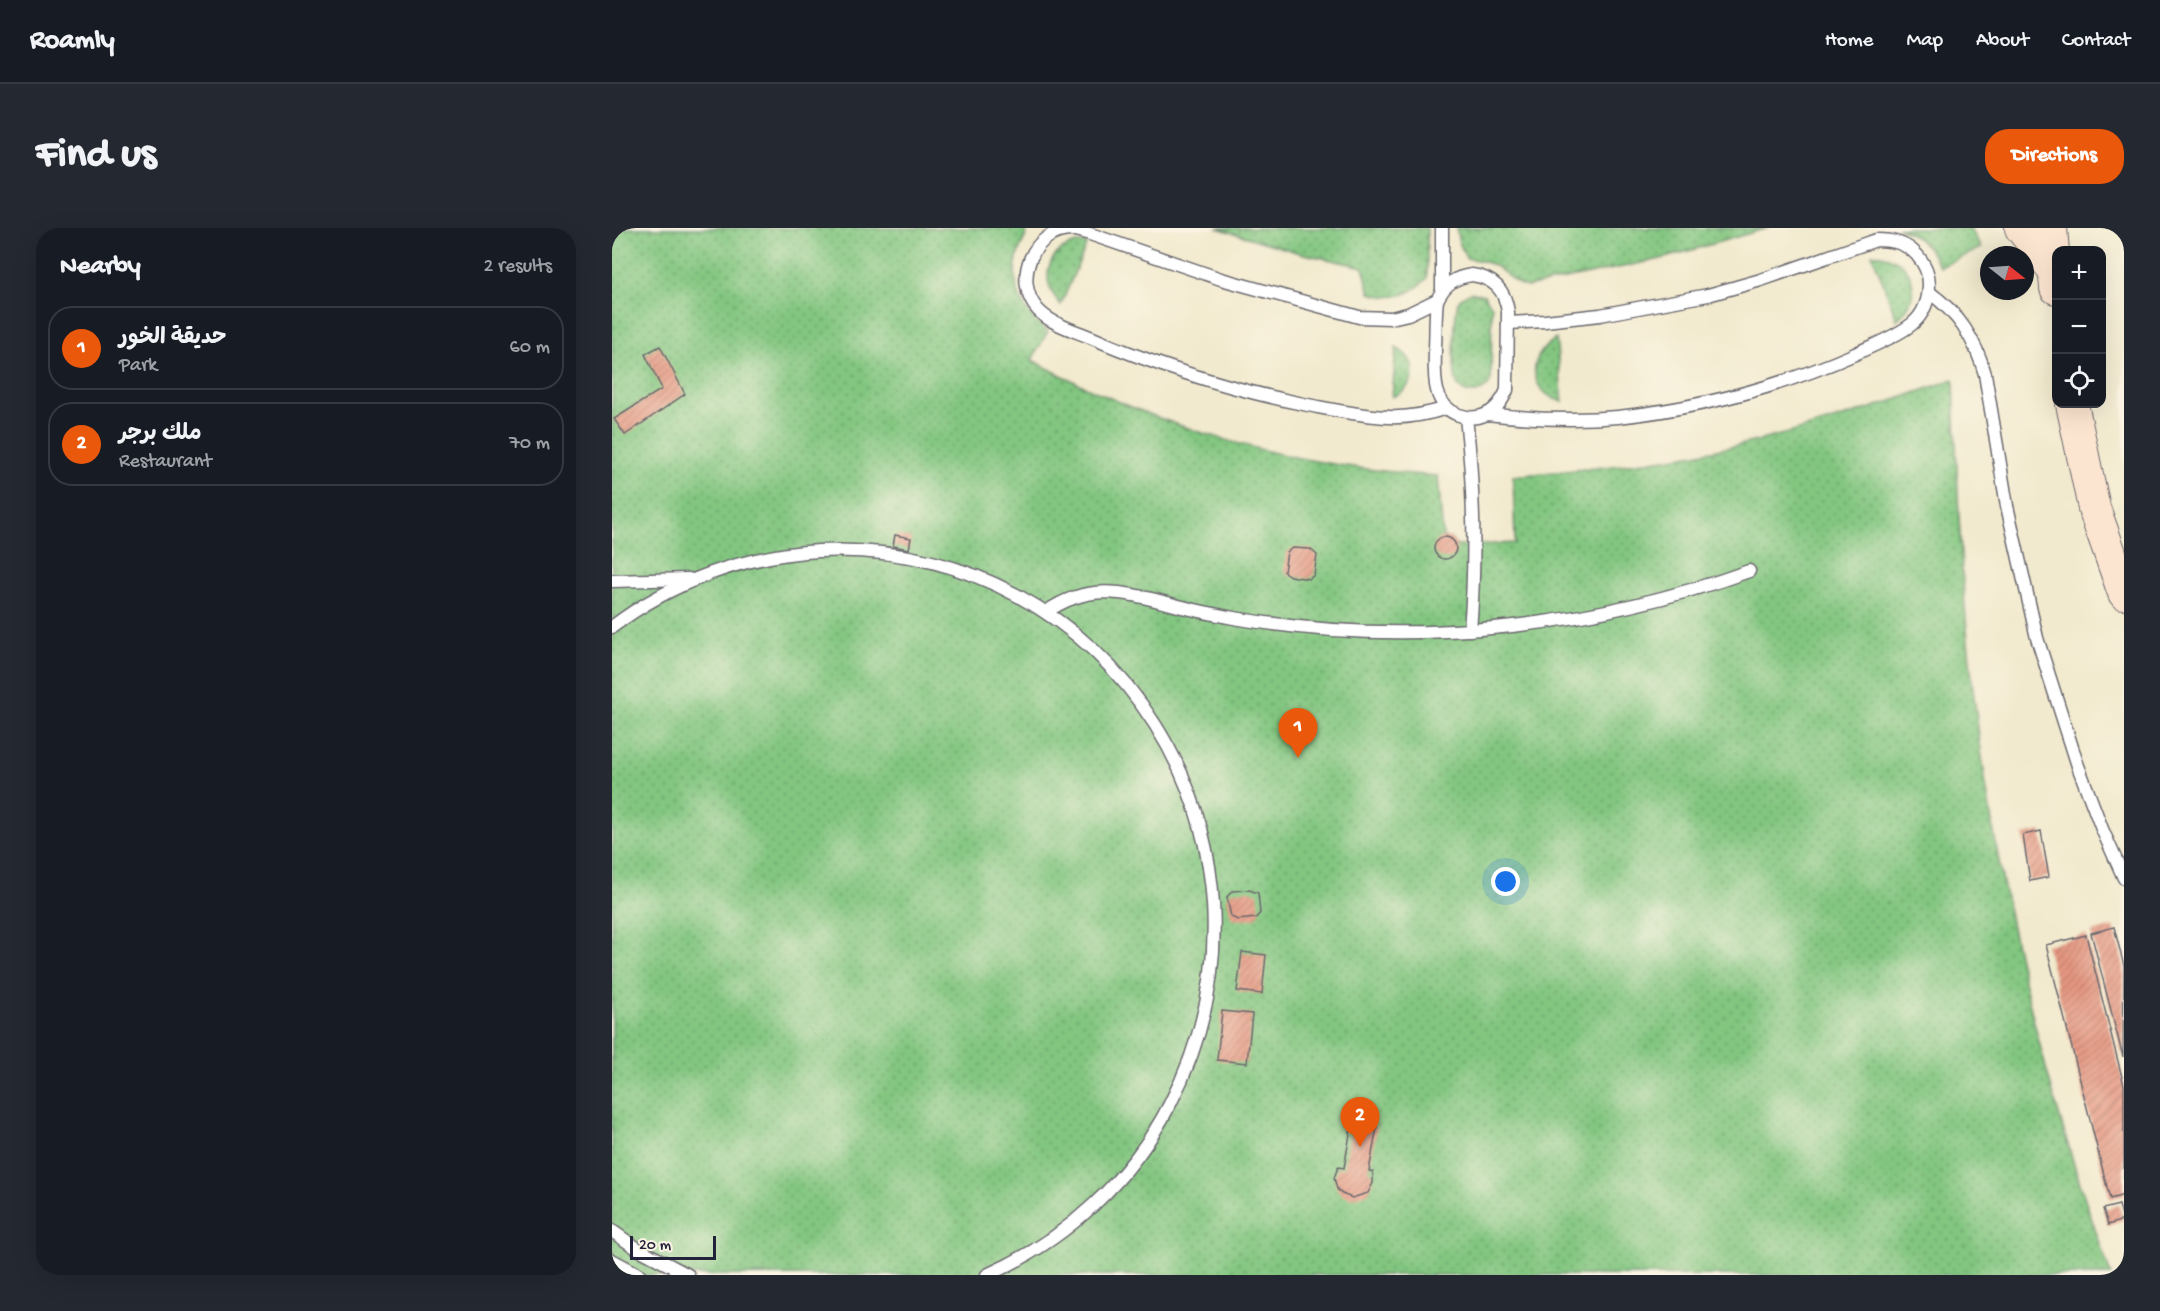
<!DOCTYPE html>
<meta charset="utf-8">
<style>
:root{--surface:#171b24;--page:#242831;--text:#f1f3f6;--muted:#9ea1a6;--line:#363941;--accent:#ea580c}
body{margin:0;font-family:"Gochi Hand","Playpen Sans Arabic",sans-serif;background:var(--page);color:var(--text)}
.controls{position:absolute;right:18px;top:18px;display:grid;overflow:hidden;border-radius:12px;box-shadow:0 6px 24px #0002}
.controls button{width:54px;height:54px;display:grid;place-items:center;padding:0;border:0;border-bottom:2px solid var(--line);background:var(--surface);color:var(--text);font:30px sans-serif}
.compass{position:absolute;left:1368px;top:18px;width:54px;height:54px;border-radius:50%;background:var(--surface);box-shadow:0 6px 24px #0002;rotate:107deg}
.scale{position:absolute;left:18px;bottom:15px;width:86px;box-sizing:border-box;padding-left:6px;border:3px solid #22223b;border-top:0;font-size:16px;line-height:21px;white-space:nowrap;color:#22223b;-webkit-text-stroke:4px #fcf5e5;paint-order:stroke}
.you{position:absolute;left:894px;top:654px;width:21px;height:21px;margin:-15px;border:4px solid #fff;border-radius:50%;background:#1a73e8;box-shadow:0 0 0 9px #1a73e833}
.badge{display:grid;place-items:center;width:39px;height:39px;border-radius:50%;background:var(--accent);color:#fff;font-size:20px;font-weight:700}
.pin{position:absolute;translate:-50% -50px;filter:drop-shadow(0 2px 3px #0008)}
.pin::after{content:'';position:absolute;top:32px;width:21px;height:18px;background:inherit;clip-path:polygon(0 0,100% 0,50% 100%)}
.list{margin:0;padding:0;list-style:none}
h2{display:flex;justify-content:space-between;align-items:center;height:78px;margin:0;padding:0 24px;font-size:26px}
h2 small{font-size:20px;font-weight:400;color:var(--muted)}
.list li{display:grid;grid-template-columns:39px 1fr auto;gap:18px;align-items:center;box-sizing:border-box;height:84px;margin:0 12px 12px;padding:0 12px;border:2px solid var(--line);border-radius:24px}
.list b{display:block;font-size:22px;white-space:nowrap}
.list p{margin:0;font-size:20px;white-space:nowrap;color:var(--muted)}
.list em{font-size:20px;font-style:normal;color:var(--muted)}
.icon{flex:none;width:33px;height:33px;fill:none;stroke:currentColor;stroke-width:2;stroke-linecap:round;stroke-linejoin:round}
.map{position:relative;flex:none;width:1512px;height:1047px;overflow:hidden;border-radius:24px}
header{display:flex;align-items:center;gap:36px;box-sizing:border-box;height:84px;padding:0 30px;background:var(--surface);border-bottom:2px solid var(--line)}
header strong{font-size:28px}
nav{display:flex;gap:33px;margin-inline-start:auto;font-size:21px}
.intro{display:flex;align-items:center;justify-content:space-between;box-sizing:border-box;height:144px;padding:0 36px}
h1{margin:0;font-size:42px}
.button{padding:15px 27px;border-radius:24px;background:var(--accent);color:#fff;font-size:21px;font-weight:700}
main{display:flex;gap:36px;padding:0 36px}
aside{flex:1;background:var(--surface);border-radius:24px;box-shadow:0 6px 24px #0002}
.map>svg:first-child{display:block}
</style>
<header>
<strong>Roamly</strong>
<nav><a>Home</a><a>Map</a><a>About</a><a>Contact</a></nav>
</header>
<div class="intro"><h1>Find us</h1><a class="button">Directions</a></div>
<main>
<aside>
<h2>Nearby<small>2 results</small></h2>
<ul class="list">
<li><span class="badge">1</span><div><b>حديقة الخور</b><p>Park</p></div><em>60 m</em></li>
<li><span class="badge">2</span><div><b>ملك برجر</b><p>Restaurant</p></div><em>70 m</em></li>
</ul>
</aside>
<div class="map">
<svg width="1512" height="1047" viewBox="0 0 1512 1047">
<defs>
<pattern id="green-dots" width="8" height="8" patternUnits="userSpaceOnUse" patternTransform="scale(1.5)"><rect width="8" height="8" fill="#82c680"/><path d="M2 2h.1M6 6h.1" fill="none" stroke="#6aa06a" stroke-width="1.8" stroke-linecap="round"/></pattern>
<pattern id="building-hatch" width="6" height="6" patternUnits="userSpaceOnUse" patternTransform="scale(1.5)"><rect width="6" height="6" fill="#e59680"/><path d="M-1 1l2-2M0 6l6-6M5 7l2-2" fill="none" stroke="#b97a6a"/></pattern>
</defs>
<rect width="100%" height="100%" fill="#fcf5e5"/>
<filter id="ink" filterUnits="userSpaceOnUse"><feTurbulence type="fractalNoise" baseFrequency=".0167" numOctaves="2"/><feDisplacementMap in="SourceGraphic" scale="12" xChannelSelector="R" yChannelSelector="G"/><feConvolveMatrix kernelMatrix="1 2 1 2 8 2 1 2 1" color-interpolation-filters="sRGB"/></filter>
<filter id="wash" filterUnits="userSpaceOnUse"><feTurbulence type="fractalNoise" baseFrequency=".008" numOctaves="4" result="noise"/><feDisplacementMap in="SourceGraphic" scale="24" xChannelSelector="R" yChannelSelector="G"/><feGaussianBlur stdDeviation="1.35" result="paint"/><feColorMatrix in="noise" values="0 0 0 0 0 0 0 0 0 0 0 0 0 0 0 0 0 1.4 0 .05"/><feComposite in="paint" operator="in"/></filter>
<g filter="url(#wash)">
<rect width="100%" height="100%" fill="#f2eace"/>
<g fill="url(#green-dots)" stroke="#52745e" stroke-width="1.5">
<path d="M0 0H416C414 9 409 17 406 26 397 58 411 85 436 103L420 132C555 204 674 237 826 248L831 309 839 311 844 318 903 315 901 248C962 242 1023 237 1083 226 1172 210 1257 182 1342 151 1344 223 1346 295 1352 367 1370 598 1421 829 1499 1047H0Z"/>
<path d="M605 0H815V50C799 68 781 73 758 65L751 39 688 25Z"/>
<path d="M844 0H1156L1049 31 915 59C901 56 895 45 883 38 874 33 864 32 854 30L847 14Z"/>
<path d="M1285 0H1358L1370 20 1328 39C1318 20 1306 6 1285 0Z"/>
<path d="M464 15H475L449 77C427 53 433 25 464 15Z"/>
<path d="M1260 26C1300 27 1315 65 1285 92Z"/>
<path d="M859 64 872 67 880 78 879 152 876 158 865 165C856 165 849 164 845 156 840 146 842 80 847 72 850 68 855 66 859 64Z"/>
<path d="M944 111 951 174C916 164 913 129 944 111Z"/>
<path d="M784 120C809 132 805 160 780 169Z"/>
</g>
<g id="blocks">
<g fill="url(#building-hatch)">
<polygon points="48,118 73,166 13,207 2,191 50,161 33,126"/>
<polygon points="283,307 299,310 297,321 281,318"/>
<circle cx="833" cy="320" r="11"/>
<polygon points="681,320 698,321 705,327 702,347 697,351 678,348 672,344 675,324"/>
<polygon points="1429,603 1437,649 1418,653 1411,607"/>
<polygon points="637,662 646,665 648,685 644,690 626,692 619,689 615,669 620,663"/>
<polygon points="1502,699 1512,738 1511,829 1479,705"/>
<polygon points="1474,707 1512,857 1512,967 1498,971 1434,717"/>
<polygon points="630,724 654,727 650,766 625,763"/>
<polygon points="610,783 640,786 635,835 605,832"/>
<polygon points="740,895 765,899 757,943 761,944 761,955 756,965 740,970 730,966 725,961 722,950 726,939 732,940"/>
<polygon points="1507,977 1511,992 1496,997 1491,981"/>
</g>
</g>
</g>
<g filter="url(#ink)">
<use href="#blocks" fill-opacity="0" stroke="#6b686e" stroke-width="1.5"/>
<g fill="none" stroke-linecap="round" stroke-linejoin="round">
<g stroke="#6b686e" stroke-width="15">
<g id="lane">
<polyline points="830,0 830,62"/>
<path d="M860 47C882 50 893 62 896 84L895 162C889 176 880 187 865 189 859 190 853 189 847 187 818 177 823 143 823 119 824 103 823 88 825 72 833 56 843 49 860 47Z"/>
<path d="M1317 64C1347 86 1363 111 1373 146L1395 278 1425 410 1466 538 1490 601 1512 650"/>
<path d="M825 72 796 86 779 90 747 89 609 51 475 5C470 4 465 2 461 2 420 1 400 53 426 82 439 96 461 102 478 109 548 139 621 162 696 177 722 182 749 188 777 189 797 190 816 186 835 180"/>
<path d="M875 186C918 191 962 193 1006 189 1088 180 1168 159 1243 126 1261 117 1284 109 1300 96 1312 86 1317 71 1317 56 1317 46 1312 35 1305 27 1294 15 1281 12 1264 12L1149 52 1096 67 988 87 933 93 896 95"/>
<path d="M854 189C862 261 864 331 858 402"/>
<polyline points="0,353 77,351"/>
<path d="M434 384C478 354 511 364 559 376 580 382 601 386 622 390 795 420 972 402 1137 343"/>
<path d="M0 399C59 354 133 327 207 323 502 310 692 616 558 876 519 952 453 1013 375 1047"/>
<polyline points="0,1003 23,1019 76,1047"/>
<polyline points="0,1032 28,1047"/>
</g>
</g>
<g stroke="#6b686e" stroke-width="34">
<g id="secondary">
<polyline points="1409,0 1442,42"/>
<polyline points="1439,0 1444,60"/>
<polyline points="1460,176 1482,280 1512,365"/>
</g>
</g>
<use href="#lane" stroke="#fff" stroke-width="12"/>
<use href="#secondary" stroke="#fce5d0" stroke-width="32"/>
</g>
</g>
</svg>
<div class="controls">
<button>+</button>
<button>−</button>
<button><svg class="icon" aria-label="locate" viewBox="0 0 24 24"><circle cx="12" cy="12" r="6"/><path d="M12 2v4M12 18v4M2 12h4M18 12h4"/></svg></button>
</div>
<svg class="compass" viewBox="-18 -18 36 36"><path d="M0-13l5 13h-10z" fill="#e53935"/><path d="M0 13l5-13h-10z" fill="#9ea1a6"/></svg>
<div class="scale">20 m</div>
<div class="you"></div>
<div class="pin badge" style="left:686px;top:530px">1</div>
<div class="pin badge" style="left:748px;top:919px">2</div>
</div>
</main>
